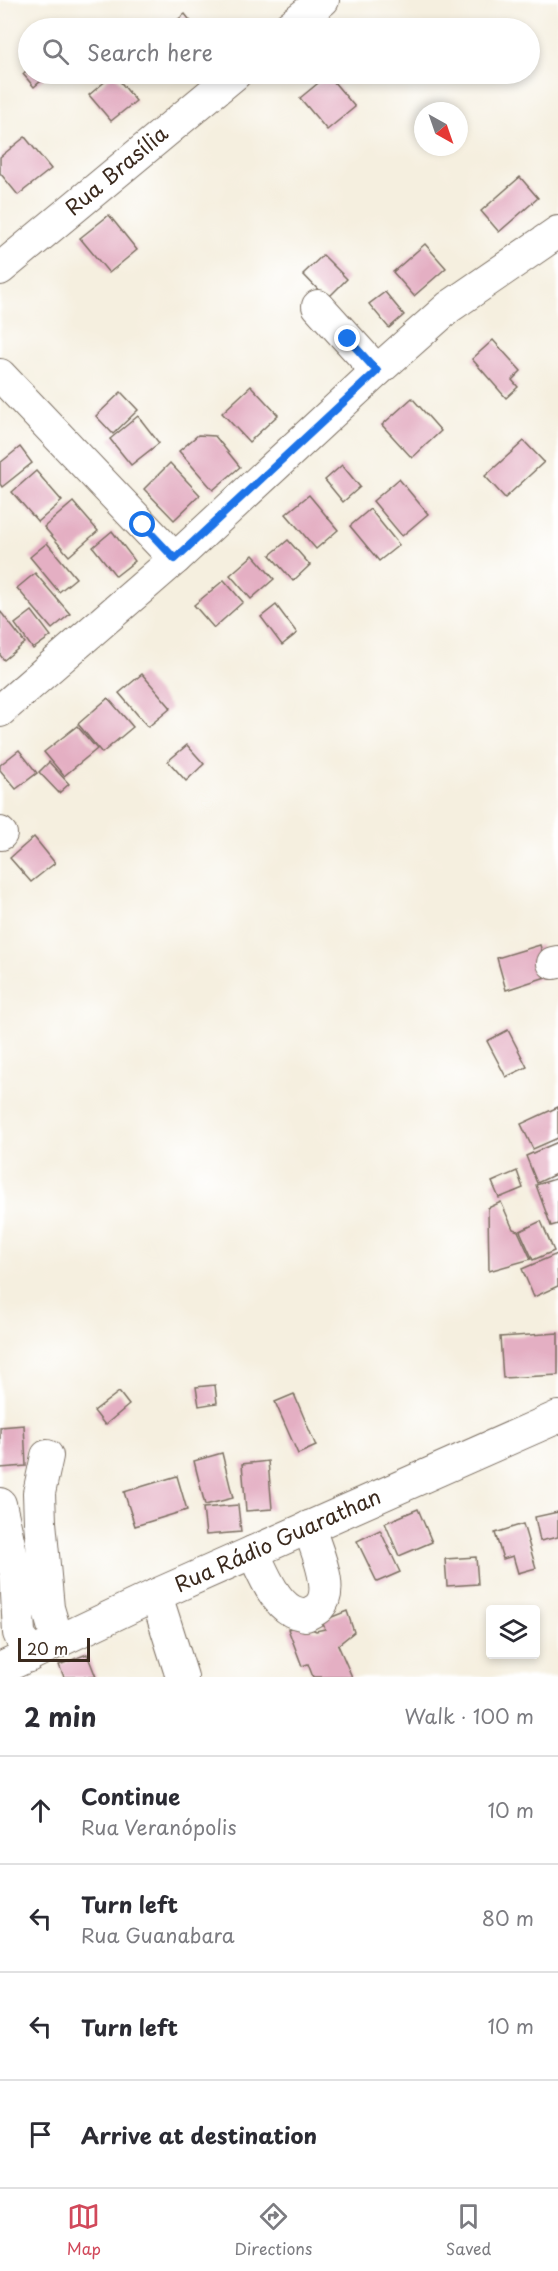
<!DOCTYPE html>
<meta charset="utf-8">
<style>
:root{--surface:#fff;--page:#f7f7f7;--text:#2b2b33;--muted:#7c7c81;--line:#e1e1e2;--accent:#d1495b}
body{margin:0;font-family:"Playpen Sans",sans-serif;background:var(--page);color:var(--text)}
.controls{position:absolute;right:18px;bottom:18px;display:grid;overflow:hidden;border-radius:6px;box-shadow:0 3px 9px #0003}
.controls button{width:54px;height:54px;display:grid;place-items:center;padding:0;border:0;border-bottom:2px solid var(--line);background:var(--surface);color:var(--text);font:30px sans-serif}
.compass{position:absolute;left:414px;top:102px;width:54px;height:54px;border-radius:50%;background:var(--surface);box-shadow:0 3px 9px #0003;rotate:140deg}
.scale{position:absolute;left:18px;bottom:15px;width:72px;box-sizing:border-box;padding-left:6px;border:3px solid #3b2a1e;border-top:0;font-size:16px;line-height:21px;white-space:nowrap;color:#3b2a1e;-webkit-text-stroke:4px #fff;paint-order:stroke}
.stop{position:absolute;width:18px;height:18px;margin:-14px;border:4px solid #1a73e8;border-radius:50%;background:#fff}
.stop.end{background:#1a73e8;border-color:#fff;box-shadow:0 2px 6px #0008}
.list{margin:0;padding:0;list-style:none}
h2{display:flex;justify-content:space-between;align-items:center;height:78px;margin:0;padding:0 24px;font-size:26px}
h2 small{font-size:20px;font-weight:400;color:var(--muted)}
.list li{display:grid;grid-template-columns:39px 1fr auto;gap:18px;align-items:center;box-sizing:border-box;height:108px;padding:0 24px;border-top:2px solid var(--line)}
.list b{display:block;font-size:22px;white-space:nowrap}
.list p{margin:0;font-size:20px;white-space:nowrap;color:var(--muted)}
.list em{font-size:20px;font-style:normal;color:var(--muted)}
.icon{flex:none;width:33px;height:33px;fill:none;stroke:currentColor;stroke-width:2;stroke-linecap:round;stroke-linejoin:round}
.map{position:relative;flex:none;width:558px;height:1677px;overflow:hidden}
.search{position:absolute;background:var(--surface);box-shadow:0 3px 9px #0003;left:18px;right:18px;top:18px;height:66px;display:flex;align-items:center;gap:15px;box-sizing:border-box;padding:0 21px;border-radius:33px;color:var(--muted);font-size:22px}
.sheet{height:510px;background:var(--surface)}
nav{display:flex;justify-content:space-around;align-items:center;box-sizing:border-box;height:84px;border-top:2px solid var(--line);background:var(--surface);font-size:16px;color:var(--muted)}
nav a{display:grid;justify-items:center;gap:3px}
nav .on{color:var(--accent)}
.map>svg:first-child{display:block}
</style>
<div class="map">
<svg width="558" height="1677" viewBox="0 0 558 1677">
<rect width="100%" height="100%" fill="#fff"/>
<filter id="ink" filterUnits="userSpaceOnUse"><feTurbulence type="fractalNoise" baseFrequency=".0167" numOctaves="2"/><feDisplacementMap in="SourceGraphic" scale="12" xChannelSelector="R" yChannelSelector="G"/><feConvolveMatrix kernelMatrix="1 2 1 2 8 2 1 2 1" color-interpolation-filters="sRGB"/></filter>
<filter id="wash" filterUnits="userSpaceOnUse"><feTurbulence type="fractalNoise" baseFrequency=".008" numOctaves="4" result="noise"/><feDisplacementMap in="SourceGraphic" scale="24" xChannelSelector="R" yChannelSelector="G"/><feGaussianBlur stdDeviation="1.35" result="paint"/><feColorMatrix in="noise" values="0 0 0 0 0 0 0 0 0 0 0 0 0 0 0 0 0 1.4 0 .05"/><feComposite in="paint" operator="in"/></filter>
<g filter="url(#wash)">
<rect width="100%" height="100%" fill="#f5efdf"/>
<g id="blocks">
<g fill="#e4afc3">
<polygon points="185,14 196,28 167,28"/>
<polygon points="28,69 28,74 49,74 34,87 23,74"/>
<polygon points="114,74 136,101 111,121 89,95"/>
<polygon points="328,75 355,107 327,130 300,98"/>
<polygon points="25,137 51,169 18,195 0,173 0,157"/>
<polygon points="520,177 538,198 499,232 481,211"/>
<polygon points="109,215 137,250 109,273 80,238"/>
<polygon points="425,244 446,268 414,296 393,272"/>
<polygon points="323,255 347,279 327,299 303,274"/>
<polygon points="385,292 404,315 389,328 369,304"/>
<polygon points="493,340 521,371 512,380 518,387 506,398 472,359"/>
<polygon points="251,386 278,415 249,442 222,413"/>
<polygon points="121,392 138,410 113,434 96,416"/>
<polygon points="412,398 441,431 412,458 382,425"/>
<polygon points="138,416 159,443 131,465 110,439"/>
<polygon points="198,435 215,436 240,467 213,490 179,451"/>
<polygon points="524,441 544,462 505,498 485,476"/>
<polygon points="20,447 32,463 2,487 0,484 0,463"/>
<polygon points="170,463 200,495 174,520 144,489"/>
<polygon points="342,465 360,487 343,502 325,480"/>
<polygon points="36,471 62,501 38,522 12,492"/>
<polygon points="399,479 428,514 402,536 373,501"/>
<polygon points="309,495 338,530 316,549 286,514"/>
<polygon points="73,502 98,531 69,556 44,527"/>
<polygon points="370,509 399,545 379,561 350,526"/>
<polygon points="112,531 135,561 116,576 93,547"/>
<polygon points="288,540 310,565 293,581 270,555"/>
<polygon points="47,543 76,578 59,592 30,557"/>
<polygon points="253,555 274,579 251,599 230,575"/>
<polygon points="35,573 70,614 52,629 17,588"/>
<polygon points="224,580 243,602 214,628 194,605"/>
<polygon points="276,605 297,633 282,645 261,617"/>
<polygon points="0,611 25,643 4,660 0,655"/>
<polygon points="32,611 51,636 33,649 15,624"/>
<polygon points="142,674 171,708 148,727 119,693"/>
<polygon points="108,698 133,727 102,753 78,724"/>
<polygon points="77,726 97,749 64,776 44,752"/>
<polygon points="187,745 204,764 186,781 168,761"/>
<polygon points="19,750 37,773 16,789 0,770 0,765"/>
<polygon points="49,762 69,784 59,793 39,772"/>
<polygon points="34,837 55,863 31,882 10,858"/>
<polygon points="540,945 549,976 506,990 497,958"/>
<polygon points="508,1030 527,1067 506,1077 487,1041"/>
<polygon points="558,1107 558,1138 533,1149 521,1124"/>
<polygon points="558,1142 558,1173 537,1183 526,1156"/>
<polygon points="517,1171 523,1188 499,1198 492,1182"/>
<polygon points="558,1178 558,1224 551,1226 536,1185"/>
<polygon points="501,1202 513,1229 518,1231 531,1259 489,1271 488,1208"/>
<polygon points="541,1221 554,1251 533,1260 520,1231"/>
<polygon points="557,1254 558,1286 534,1297 522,1269"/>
<polygon points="558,1333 558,1375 503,1378 500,1337"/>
<polygon points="215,1385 217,1403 199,1406 196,1387"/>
<polygon points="119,1392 129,1405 105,1425 94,1411"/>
<polygon points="294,1394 316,1446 298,1454 275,1402"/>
<polygon points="24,1425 26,1466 0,1468 0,1427"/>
<polygon points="222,1453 233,1498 205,1505 194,1461"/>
<polygon points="268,1461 272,1509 246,1511 242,1464"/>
<polygon points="177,1476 187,1510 135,1526 124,1492"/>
<polygon points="238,1505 241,1532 206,1535 203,1508"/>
<polygon points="418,1509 432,1542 399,1556 385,1523"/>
<polygon points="558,1512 558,1537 540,1541 535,1517"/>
<polygon points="523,1524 536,1568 518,1573 513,1556 503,1559 495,1533"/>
<polygon points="380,1530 400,1572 377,1582 357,1541"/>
<polygon points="476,1557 478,1584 447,1586 445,1559"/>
<polygon points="347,1611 354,1632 338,1645 352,1677 313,1677 308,1664 302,1666 288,1629 301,1624 316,1631 325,1629 322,1621"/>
<polygon points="87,1654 96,1677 64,1677 59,1665"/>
</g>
</g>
</g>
<g filter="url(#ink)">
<use href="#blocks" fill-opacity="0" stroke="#7c6f62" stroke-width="1.5"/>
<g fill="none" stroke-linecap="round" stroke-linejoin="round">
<g stroke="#7c6f62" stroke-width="34">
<g id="minor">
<polyline points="288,28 323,0"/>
<polyline points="0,269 235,74"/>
<polyline points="318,306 377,371"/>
<polyline points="0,375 175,559"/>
<polyline points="0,711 175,559 377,371 449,307 558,232"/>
<polyline points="0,833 1,834"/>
<polyline points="553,963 558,962"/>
<polyline points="47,1456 39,1493 40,1522 48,1608 58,1642"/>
<polyline points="0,1504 16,1575 19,1633 29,1656"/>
<path d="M253 1552C262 1570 273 1601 292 1611 296 1613 302 1614 306 1615 310 1613 316 1610 319 1607 336 1589 315 1549 309 1527"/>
<polyline points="156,1595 182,1677"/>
<polyline points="0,1669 156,1595 558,1417"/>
</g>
</g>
<use href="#minor" stroke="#fff" stroke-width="32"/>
</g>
</g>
<g fill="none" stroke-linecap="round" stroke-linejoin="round" filter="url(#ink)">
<polyline stroke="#1a73e8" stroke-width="8" points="143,525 175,559 377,371 348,339"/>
</g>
<g text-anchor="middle" stroke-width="4.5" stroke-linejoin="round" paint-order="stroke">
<g font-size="21" fill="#3b2a1e" stroke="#fff">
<text transform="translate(117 171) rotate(-40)" y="7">Rua Brasília</text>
<text transform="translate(278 1541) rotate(-24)" y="7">Rua Rádio Guarathan</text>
</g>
</g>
</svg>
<div class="controls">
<button><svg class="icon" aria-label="layers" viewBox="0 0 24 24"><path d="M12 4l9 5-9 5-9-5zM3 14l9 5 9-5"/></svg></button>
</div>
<svg class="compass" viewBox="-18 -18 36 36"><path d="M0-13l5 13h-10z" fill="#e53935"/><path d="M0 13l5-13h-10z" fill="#7c7c81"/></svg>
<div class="scale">20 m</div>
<div class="stop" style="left:143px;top:525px"></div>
<div class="stop end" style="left:348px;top:339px"></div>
<div class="search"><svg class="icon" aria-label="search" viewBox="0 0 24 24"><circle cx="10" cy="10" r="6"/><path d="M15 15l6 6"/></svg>Search here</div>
</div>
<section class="sheet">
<h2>2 min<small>Walk · 100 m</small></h2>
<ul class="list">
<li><svg class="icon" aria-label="ahead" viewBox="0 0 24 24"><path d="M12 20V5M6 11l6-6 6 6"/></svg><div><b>Continue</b><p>Rua Veranópolis</p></div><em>10 m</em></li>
<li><svg class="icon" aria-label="left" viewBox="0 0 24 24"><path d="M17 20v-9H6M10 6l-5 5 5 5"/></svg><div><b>Turn left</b><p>Rua Guanabara</p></div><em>80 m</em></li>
<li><svg class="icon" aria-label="left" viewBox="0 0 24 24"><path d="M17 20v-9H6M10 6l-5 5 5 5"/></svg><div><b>Turn left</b></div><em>10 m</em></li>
<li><svg class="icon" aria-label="arrive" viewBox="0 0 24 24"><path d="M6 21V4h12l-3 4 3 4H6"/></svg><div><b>Arrive at destination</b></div></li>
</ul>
</section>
<nav>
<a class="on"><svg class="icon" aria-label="map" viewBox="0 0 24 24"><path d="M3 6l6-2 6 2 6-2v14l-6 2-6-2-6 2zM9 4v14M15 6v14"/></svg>Map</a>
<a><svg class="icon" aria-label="directions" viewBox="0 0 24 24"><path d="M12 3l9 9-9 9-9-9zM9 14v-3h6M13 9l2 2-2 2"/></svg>Directions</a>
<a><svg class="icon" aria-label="saved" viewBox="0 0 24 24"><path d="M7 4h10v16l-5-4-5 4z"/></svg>Saved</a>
</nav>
